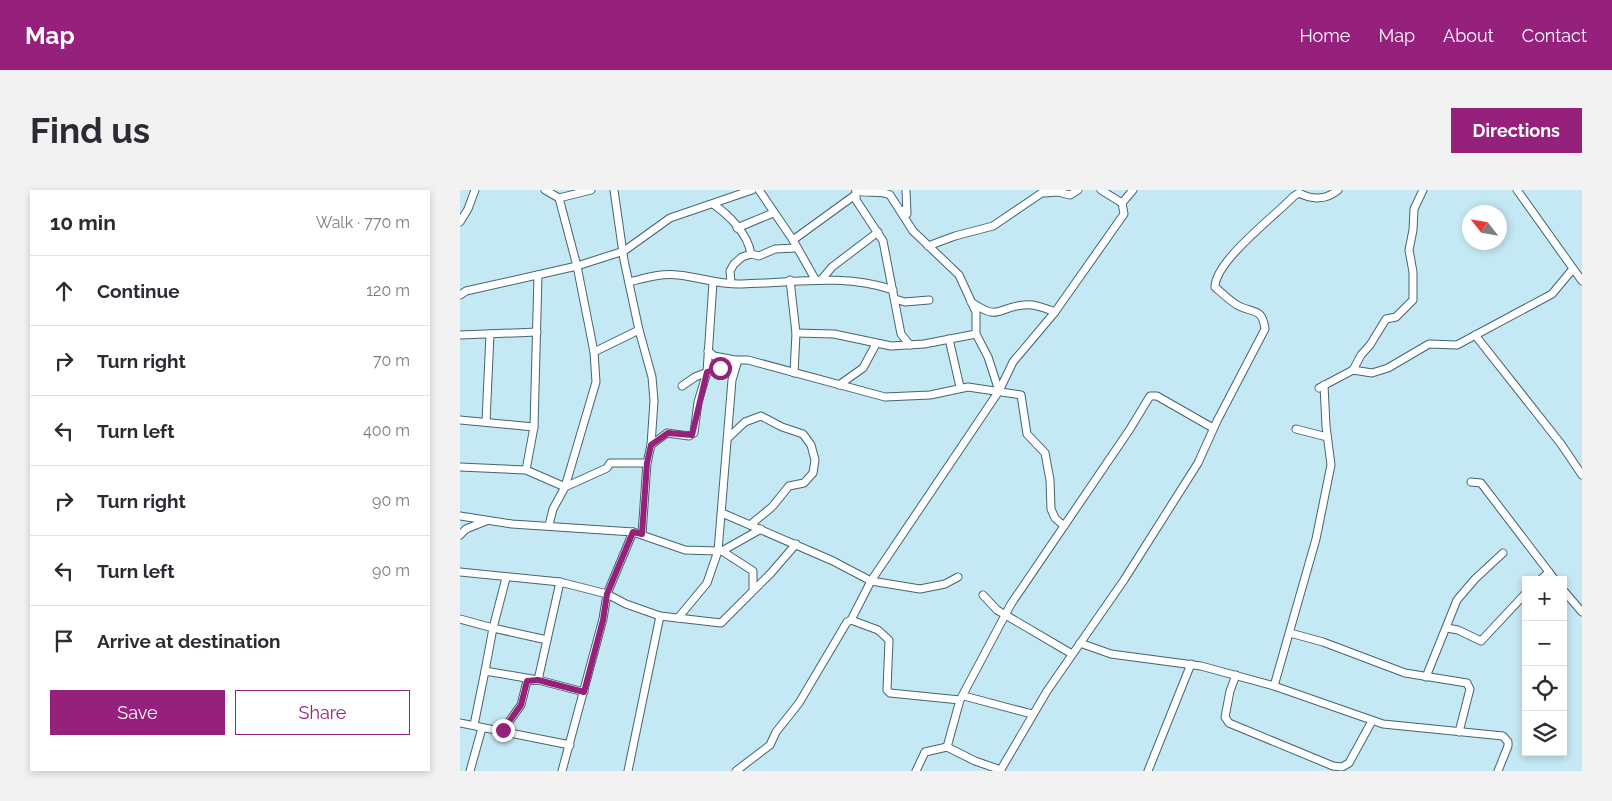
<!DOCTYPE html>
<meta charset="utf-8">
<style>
:root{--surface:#fff;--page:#f2f2f3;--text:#2b2b33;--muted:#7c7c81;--line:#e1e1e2;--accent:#96217d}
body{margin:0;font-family:Raleway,sans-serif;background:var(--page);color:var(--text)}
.controls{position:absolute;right:15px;bottom:15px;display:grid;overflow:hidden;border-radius:0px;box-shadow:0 2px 8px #0003}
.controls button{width:45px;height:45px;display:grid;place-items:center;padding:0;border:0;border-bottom:1px solid var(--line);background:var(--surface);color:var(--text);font:25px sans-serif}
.compass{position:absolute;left:1002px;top:15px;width:45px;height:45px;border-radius:50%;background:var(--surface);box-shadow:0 2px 8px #0003;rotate:301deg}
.stop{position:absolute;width:15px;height:15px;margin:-11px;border:4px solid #96217d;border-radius:50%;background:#fff}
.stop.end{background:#96217d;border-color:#fff;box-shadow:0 1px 5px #0008}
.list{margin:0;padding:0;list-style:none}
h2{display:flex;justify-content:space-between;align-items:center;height:65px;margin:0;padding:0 20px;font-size:21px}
h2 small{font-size:16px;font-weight:400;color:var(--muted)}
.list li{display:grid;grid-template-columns:32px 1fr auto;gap:15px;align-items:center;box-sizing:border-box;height:70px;padding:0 20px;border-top:1px solid var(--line)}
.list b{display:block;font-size:19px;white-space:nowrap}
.list em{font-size:16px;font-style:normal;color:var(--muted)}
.actions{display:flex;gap:10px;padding:15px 20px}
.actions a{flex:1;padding:11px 0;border:1px solid var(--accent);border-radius:0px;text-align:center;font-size:18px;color:var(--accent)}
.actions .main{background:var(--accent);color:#fff}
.icon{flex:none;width:28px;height:28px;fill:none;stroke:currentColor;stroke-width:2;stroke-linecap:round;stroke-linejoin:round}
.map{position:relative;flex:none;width:1122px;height:581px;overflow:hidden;border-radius:0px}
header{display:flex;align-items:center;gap:30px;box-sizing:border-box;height:70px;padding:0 25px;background:var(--accent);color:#fff}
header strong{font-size:24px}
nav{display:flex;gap:28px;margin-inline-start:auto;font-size:18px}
.intro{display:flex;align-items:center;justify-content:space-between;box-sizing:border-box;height:120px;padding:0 30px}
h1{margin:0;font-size:35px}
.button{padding:12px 22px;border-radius:0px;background:var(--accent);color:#fff;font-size:18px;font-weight:700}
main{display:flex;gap:30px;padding:0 30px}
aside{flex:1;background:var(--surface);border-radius:0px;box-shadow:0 2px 8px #0003}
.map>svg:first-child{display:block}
</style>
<header>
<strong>Map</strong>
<nav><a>Home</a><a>Map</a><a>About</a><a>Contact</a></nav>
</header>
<div class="intro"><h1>Find us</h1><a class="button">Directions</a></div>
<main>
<aside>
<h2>10 min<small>Walk · 770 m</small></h2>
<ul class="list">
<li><svg class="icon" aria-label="ahead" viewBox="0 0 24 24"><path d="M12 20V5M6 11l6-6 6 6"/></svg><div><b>Continue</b></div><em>120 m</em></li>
<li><svg class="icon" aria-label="right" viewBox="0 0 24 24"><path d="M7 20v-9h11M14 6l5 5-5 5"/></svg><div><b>Turn right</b></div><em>70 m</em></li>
<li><svg class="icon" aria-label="left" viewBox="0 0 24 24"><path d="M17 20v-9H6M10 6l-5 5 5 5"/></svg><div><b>Turn left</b></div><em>400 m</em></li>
<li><svg class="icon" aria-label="right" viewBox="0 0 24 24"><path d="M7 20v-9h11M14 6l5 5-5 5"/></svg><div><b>Turn right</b></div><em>90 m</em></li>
<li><svg class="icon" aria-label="left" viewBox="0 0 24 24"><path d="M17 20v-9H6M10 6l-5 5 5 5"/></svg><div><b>Turn left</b></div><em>90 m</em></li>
<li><svg class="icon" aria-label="arrive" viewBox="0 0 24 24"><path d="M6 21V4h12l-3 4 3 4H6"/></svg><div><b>Arrive at destination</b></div></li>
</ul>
<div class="actions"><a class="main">Save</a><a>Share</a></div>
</aside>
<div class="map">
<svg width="1122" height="581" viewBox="0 0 1122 581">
<rect width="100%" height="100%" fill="#c4e8f4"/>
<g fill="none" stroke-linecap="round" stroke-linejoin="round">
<g stroke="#44656f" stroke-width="9">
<g id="minor">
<polyline points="85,0 99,8 117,76 134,162 136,192 105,297 93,319 89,335"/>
<polyline points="154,0 164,70 179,140 192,187 194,211 191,255 187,273 182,344"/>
<polyline points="299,0 333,50 355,89"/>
<polyline points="396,0 396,10 423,51 441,144 450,155"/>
<polyline points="641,0 662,13"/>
<polyline points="1057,0 1122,91"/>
<path d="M396 1C408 4 420 0 430 5L453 41 499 85 516 122V144L528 167 539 201"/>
<polyline points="585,3 598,2 610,5 618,0"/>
<polyline points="99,8 131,0"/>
<path d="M253 14C269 25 288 44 291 64"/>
<polyline points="444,20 447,24 446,0"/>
<polyline points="0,32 8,19 15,0"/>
<polyline points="277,38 313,23"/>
<polyline points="333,50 395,5"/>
<polyline points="468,56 495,46 533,36 586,0"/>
<polyline points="330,90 336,143 334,183"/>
<polyline points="361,90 372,77 418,42"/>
<path d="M169 92C185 88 201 83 218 85 239 87 260 95 282 94 332 93 384 83 433 100"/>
<polyline points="271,93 270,81 274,74 282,67 291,64 299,66 315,59 336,58"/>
<polyline points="0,105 6,101 117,76 164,61 210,28 292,0"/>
<polyline points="435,109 445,112 469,110"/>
<path d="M511 112C540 132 537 117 564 115 575 114 584 118 595 122"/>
<polyline points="336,143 374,144 431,156 464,154 516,144"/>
<polyline points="0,145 77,142"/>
<polyline points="1015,145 1101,254 1122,285"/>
<polyline points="489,149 500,197"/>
<polyline points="248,161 254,166 275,170"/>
<polyline points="134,162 179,140"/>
<polyline points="893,180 901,165 910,155 926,129 936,127 953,110 953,82 949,60 953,40 954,19 963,0"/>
<polyline points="379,195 403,178 416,154"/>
<polyline points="222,196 235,187 278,170"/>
<polyline points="859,198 893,180 912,183 928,178 969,154 997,155 1092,104 1112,80"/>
<polyline points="0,230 74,237"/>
<polyline points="26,232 30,144"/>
<polyline points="836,239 867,247"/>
<polyline points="268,248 285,232 301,226 322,237 343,244 351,255 355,270 353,283 344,293 329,296 312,317 290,335"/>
<polyline points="191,255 207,243 229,246 234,243 238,212 247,182 253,92"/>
<polyline points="0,277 66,280 105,297 147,278 150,273 187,273"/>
<polyline points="66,280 74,237 78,85"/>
<polyline points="1011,292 1021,293 1095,390"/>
<polyline points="262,323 373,371 411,391 460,399 485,394 498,387"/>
<polyline points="0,326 52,334 173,342 225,360 258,361 272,190 278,170 288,170 425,207 470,205 508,197 561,205 567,244 585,263 590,290 591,319 595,328 604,336"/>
<polyline points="0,345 6,339 26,331"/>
<polyline points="262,361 301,339"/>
<polyline points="0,382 100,392"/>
<polyline points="46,388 33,438 87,450"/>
<polyline points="1080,390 1089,382"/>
<polyline points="1103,400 1122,422"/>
<polyline points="523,405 537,420 612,464"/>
<polyline points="218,428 247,393 258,361 262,361 293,381 293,399"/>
<polyline points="0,429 33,438 25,481"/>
<polyline points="391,430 418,440 429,450 427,500 430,503 500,510"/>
<polyline points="987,438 998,440 1021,451 1066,403"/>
<polyline points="830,443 863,452 945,483 1007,493 1010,499 999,542"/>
<polyline points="620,453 651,464 741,476 814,496 923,534 1043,546 1048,552 1048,556 1038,581"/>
<polyline points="776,485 770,501 765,527 769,533 873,576 882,577 889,573 912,531"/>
<polyline points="966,487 997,410 1015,389 1043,363"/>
<polyline points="814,496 856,349 871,275 866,236 864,195"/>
<polyline points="504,506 572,524"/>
<polyline points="0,533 110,555"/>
<polyline points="14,535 25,481 78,490 124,502"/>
<polyline points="43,540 61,515 67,491 78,490 100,392 147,404 166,414 200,426 261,433 311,383 336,354"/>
<polyline points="487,557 515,571 541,580"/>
<polyline points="10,581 22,538"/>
<polyline points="102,581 143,429 147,404 173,342"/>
<polyline points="168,581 200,426"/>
<polyline points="276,581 310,555 316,542 339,513 387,432 391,430 411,391 539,201 553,172 595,122 664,24 662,13 673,0"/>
<polyline points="456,581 465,562 487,557 500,510 551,414 670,239 690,206 697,206 753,238"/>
<path d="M540 581 587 501 664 390 738 273 757 231 805 139C802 116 792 124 777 115 769 110 762 103 755 97 755 71 815 26 834 6L839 3C852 10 866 10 878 0"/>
<polyline points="688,581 731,474"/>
</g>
</g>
<use href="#minor" stroke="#fff" stroke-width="7"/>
</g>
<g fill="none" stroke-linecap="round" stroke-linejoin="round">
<polyline stroke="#96217d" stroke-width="6" points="43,540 61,515 67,491 78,490 124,502 143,430 147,404 173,342 182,344 187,273 191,255 208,243 232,245 247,182 260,178"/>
</g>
</svg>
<div class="controls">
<button>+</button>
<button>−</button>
<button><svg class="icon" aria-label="locate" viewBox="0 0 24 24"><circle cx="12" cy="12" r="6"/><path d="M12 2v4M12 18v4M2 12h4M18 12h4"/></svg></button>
<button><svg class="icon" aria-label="layers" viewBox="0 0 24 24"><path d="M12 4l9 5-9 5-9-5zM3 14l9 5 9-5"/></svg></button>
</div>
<svg class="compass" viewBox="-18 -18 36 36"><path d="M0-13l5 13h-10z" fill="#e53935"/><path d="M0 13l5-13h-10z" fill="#7c7c81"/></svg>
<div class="stop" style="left:260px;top:178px"></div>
<div class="stop end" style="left:43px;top:540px"></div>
</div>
</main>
